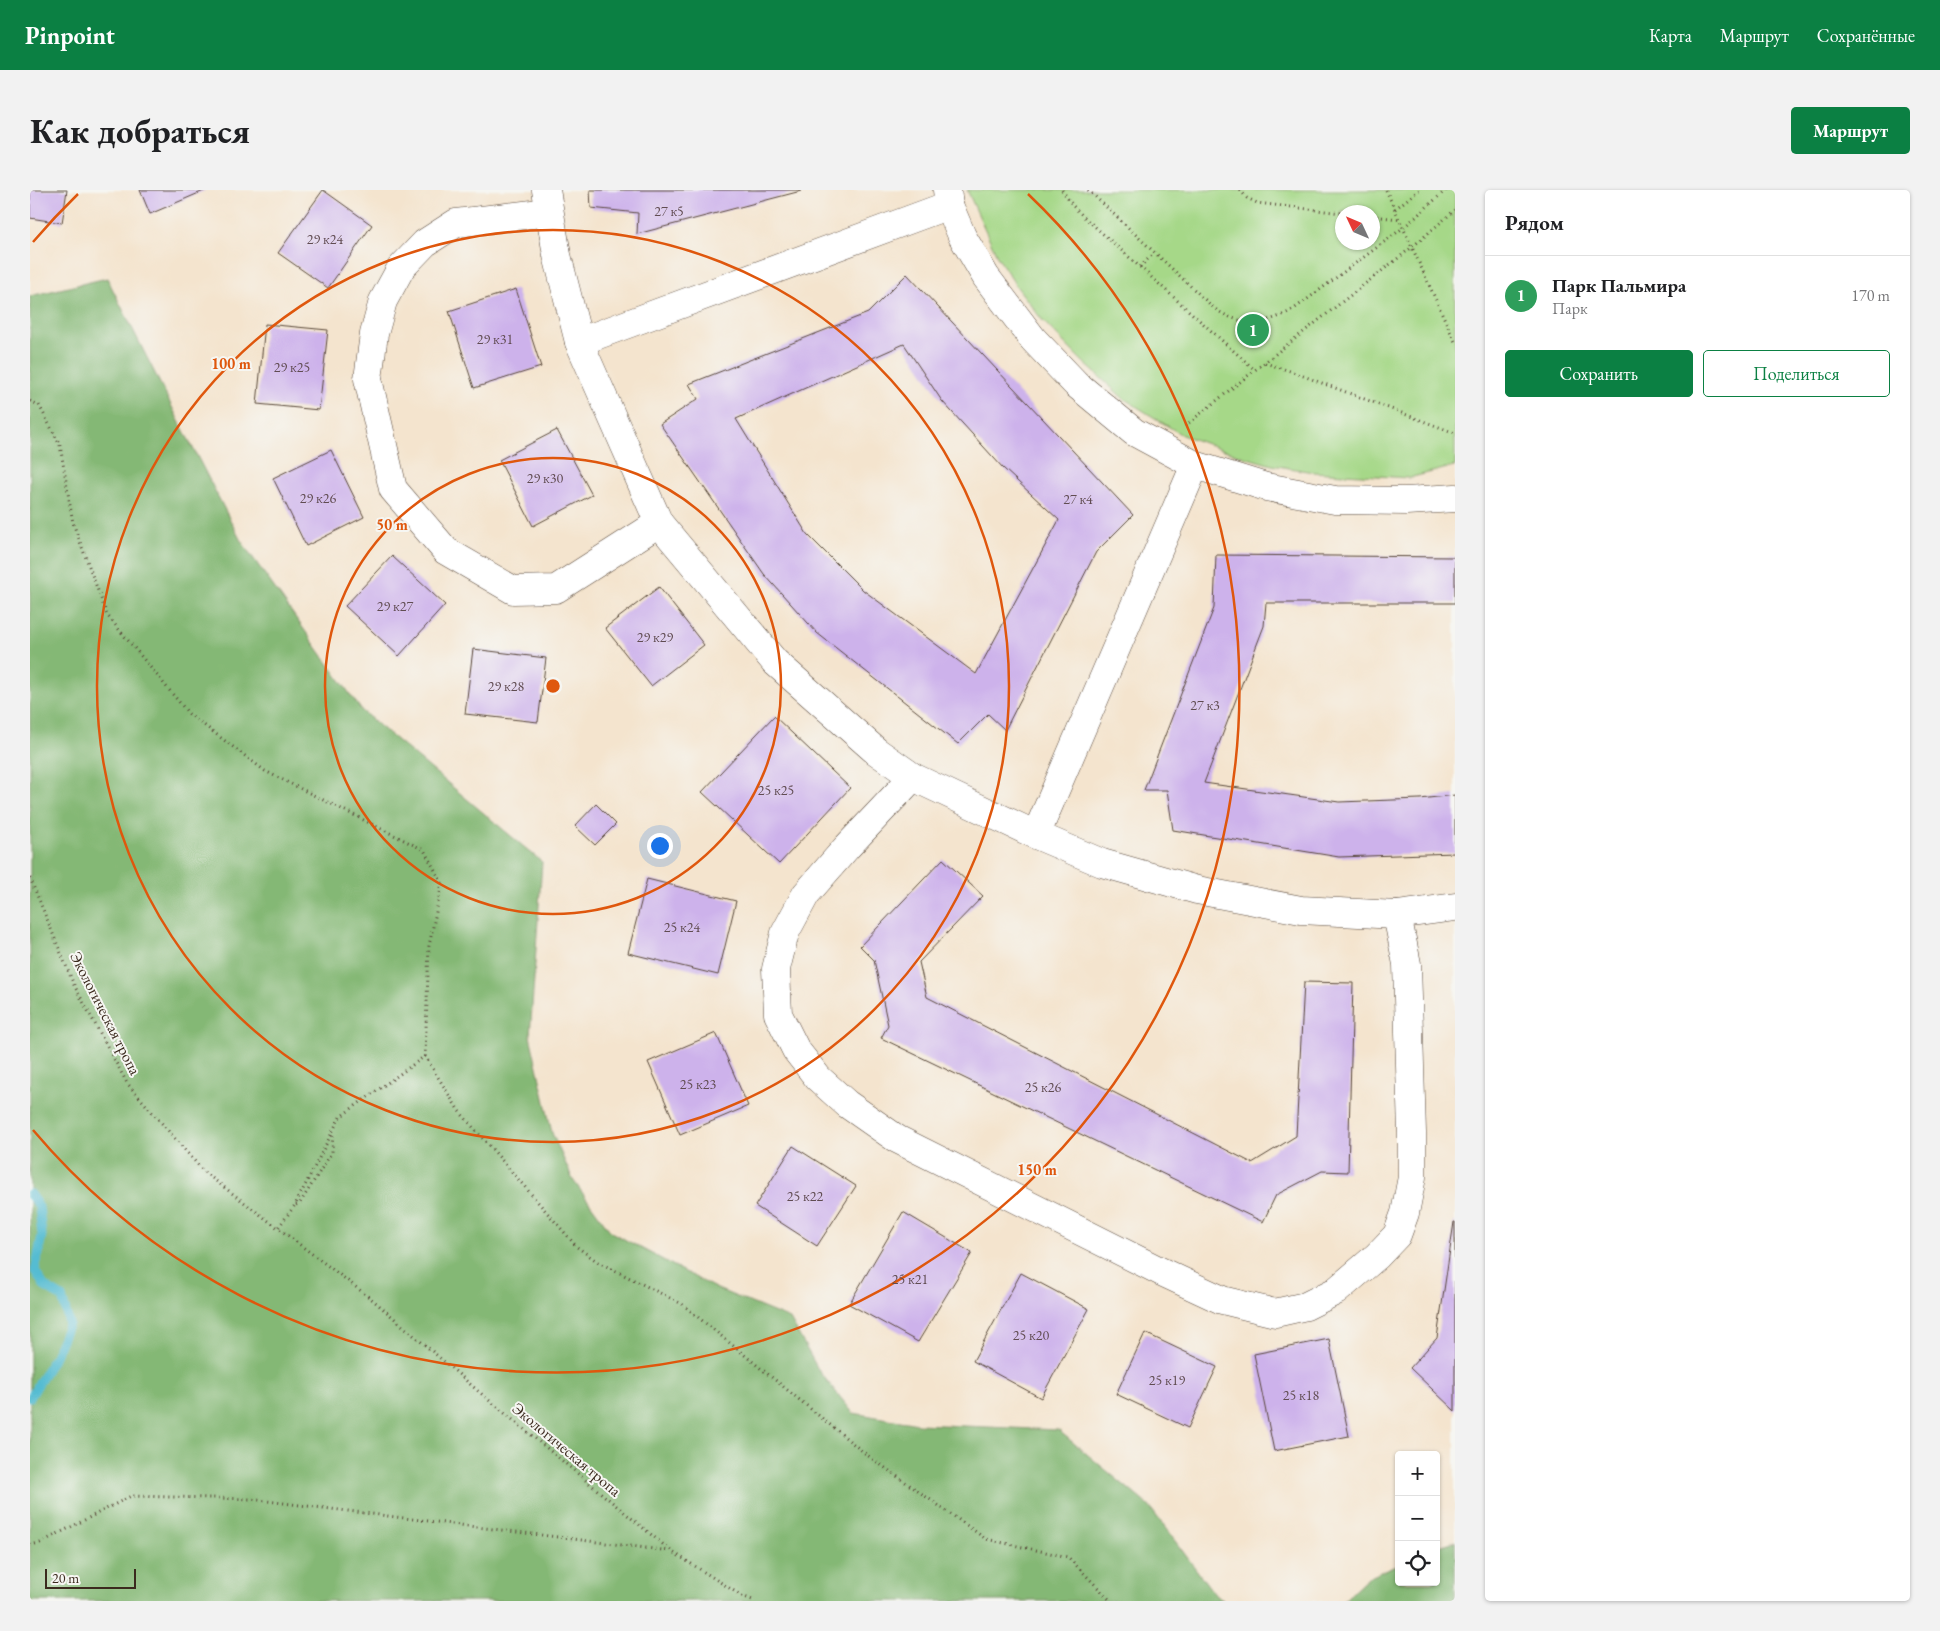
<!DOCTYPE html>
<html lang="ru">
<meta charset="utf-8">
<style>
:root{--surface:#fff;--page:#f2f2f2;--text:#202124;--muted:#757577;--line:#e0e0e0;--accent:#0b8043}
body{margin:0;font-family:"EB Garamond",serif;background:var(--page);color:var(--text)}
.controls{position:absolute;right:15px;bottom:15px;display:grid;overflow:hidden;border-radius:5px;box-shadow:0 1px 4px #0004}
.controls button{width:45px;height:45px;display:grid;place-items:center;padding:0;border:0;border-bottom:1px solid var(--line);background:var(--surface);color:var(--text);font:25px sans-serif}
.compass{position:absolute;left:1305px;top:15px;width:45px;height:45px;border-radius:50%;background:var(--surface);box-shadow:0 1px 4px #0004;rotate:314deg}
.scale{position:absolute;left:15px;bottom:12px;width:91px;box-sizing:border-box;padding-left:5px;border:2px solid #3b2a1e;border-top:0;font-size:14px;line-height:18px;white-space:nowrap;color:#3b2a1e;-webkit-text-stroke:4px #f6f6f2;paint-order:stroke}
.you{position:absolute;left:629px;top:655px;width:18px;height:18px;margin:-12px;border:4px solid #fff;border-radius:50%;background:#1a73e8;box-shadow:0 0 0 8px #1a73e833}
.badge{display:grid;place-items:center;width:32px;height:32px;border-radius:50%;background:var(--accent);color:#fff;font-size:16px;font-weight:700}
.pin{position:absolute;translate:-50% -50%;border:2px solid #fff;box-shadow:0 1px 5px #0006}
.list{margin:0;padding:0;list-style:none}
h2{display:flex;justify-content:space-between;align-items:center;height:65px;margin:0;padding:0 20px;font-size:21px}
h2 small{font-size:16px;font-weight:400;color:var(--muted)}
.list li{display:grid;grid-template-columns:32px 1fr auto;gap:15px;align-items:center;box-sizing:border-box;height:80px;padding:0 20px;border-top:1px solid var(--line)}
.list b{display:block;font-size:19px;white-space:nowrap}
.list p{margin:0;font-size:16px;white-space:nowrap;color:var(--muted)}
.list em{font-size:16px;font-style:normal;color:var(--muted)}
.actions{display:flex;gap:10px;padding:15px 20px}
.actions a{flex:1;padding:11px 0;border:1px solid var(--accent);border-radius:5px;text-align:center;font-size:18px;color:var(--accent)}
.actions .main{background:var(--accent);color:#fff}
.icon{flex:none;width:28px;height:28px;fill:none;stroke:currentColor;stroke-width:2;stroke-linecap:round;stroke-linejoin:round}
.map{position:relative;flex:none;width:1425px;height:1411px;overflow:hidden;border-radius:5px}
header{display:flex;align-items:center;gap:30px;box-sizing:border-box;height:70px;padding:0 25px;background:var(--accent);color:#fff}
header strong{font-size:24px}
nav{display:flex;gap:28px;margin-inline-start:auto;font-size:18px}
.intro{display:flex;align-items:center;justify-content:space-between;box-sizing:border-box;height:120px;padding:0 30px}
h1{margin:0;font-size:35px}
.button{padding:12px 22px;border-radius:5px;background:var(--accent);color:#fff;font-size:18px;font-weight:700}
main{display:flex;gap:30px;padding:0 30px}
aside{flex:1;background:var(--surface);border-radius:5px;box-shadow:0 1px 4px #0004}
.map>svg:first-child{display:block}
</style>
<header>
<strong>Pinpoint</strong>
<nav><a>Карта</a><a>Маршрут</a><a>Сохранённые</a></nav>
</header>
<div class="intro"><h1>Как добраться</h1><a class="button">Маршрут</a></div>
<main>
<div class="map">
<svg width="1425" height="1411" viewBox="0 0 1425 1411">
<rect width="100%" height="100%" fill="#f6f6f2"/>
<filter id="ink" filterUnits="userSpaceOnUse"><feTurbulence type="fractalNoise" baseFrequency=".02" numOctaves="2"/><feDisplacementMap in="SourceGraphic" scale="10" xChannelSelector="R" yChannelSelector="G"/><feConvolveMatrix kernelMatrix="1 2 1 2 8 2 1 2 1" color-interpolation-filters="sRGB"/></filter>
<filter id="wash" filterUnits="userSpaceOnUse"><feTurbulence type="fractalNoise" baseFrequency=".0096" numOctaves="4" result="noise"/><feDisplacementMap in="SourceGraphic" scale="20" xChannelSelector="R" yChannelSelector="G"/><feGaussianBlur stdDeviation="1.12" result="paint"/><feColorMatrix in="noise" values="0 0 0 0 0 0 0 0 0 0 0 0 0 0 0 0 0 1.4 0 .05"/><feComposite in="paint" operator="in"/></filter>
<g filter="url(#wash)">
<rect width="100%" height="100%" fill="#f4e4ce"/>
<path fill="#a6d888" stroke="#708153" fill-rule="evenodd" d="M937 0H1425V276L1379 288 1283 282 1242 275 1214 267 1152 245 1093 208 1051 170 1013 131 987 97 968 68ZM1342 22V52H1312V22Z"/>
<g fill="#84b874" stroke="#607149">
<polygon points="77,88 150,233 211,351 332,521 512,672 500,846 522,943 543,990 581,1042 685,1098 760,1129 789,1181 823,1223 888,1234 1028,1240 1119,1316 1186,1406 1195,1411 0,1411 0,106"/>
<polygon points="1425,1351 1425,1411 1313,1411 1339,1387 1369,1374 1369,1392 1406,1392 1406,1357"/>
</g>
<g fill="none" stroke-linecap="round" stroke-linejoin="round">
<polyline stroke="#54bcd2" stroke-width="9" points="0,1004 9,1017 12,1045 5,1081 15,1097 32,1107 39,1133 25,1166 0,1208"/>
</g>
<g id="blocks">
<g fill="#cdb2eb" fill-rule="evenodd">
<polygon points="0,0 37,0 32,33 0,28"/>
<polygon points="110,0 176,0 120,24"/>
<polygon points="293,0 342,35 298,98 248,63"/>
<polygon points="560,0 771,0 771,1 607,44 608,23 561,18"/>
<path d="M877 84 1103 325 1066 362 975 540 958 524 928 554 787 443 734 384 630 234 668 209 659 194 838 123ZM874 154 912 211 973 278 1029 330 946 484 833 400 777 344 706 229Z"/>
<polygon points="486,99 511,177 444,198 419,121"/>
<polygon points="235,134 298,140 289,220 227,214"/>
<polygon points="527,240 562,305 503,336 469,270"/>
<polygon points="301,260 334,327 276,356 243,288"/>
<polygon points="1186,365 1425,367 1425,413 1236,413 1234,436 1174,593 1309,612 1390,609 1425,605 1425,663 1309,667 1143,640 1137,600 1114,600 1184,418"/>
<polygon points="362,366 415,415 369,466 315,416"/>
<polygon points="629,397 674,455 621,496 575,438"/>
<polygon points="443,459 516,468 508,532 435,524"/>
<polygon points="744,526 820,598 749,674 672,602"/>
<polygon points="566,614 586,634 565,655 545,636"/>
<polygon points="913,669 953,706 889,772 897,807 1222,973 1266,946 1274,792 1323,793 1318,982 1292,981 1246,1005 1233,1032 851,848 858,835 844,770 830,756"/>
<polygon points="617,689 706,711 688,785 598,763"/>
<polygon points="686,843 718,916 650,945 618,872"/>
<polygon points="763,956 826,996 787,1056 725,1016"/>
<polygon points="873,1022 942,1063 888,1152 819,1114"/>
<polygon points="1424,1032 1425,1032 1425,1221 1380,1178 1407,1148"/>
<polygon points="991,1083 1059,1119 1011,1208 943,1171"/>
<polygon points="1115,1143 1187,1177 1158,1238 1086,1204"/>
<polygon points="1299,1149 1319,1246 1244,1261 1224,1164"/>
</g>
</g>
</g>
<g filter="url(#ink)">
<use href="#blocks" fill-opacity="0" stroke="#574638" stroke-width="1"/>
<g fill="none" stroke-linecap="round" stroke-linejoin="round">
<g stroke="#574638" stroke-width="29">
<g id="minor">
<polyline points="516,0 527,65 549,152 629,333 745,472 846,561 883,587 1006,645 1072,673 1167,700 1271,720 1367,725 1425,717"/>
<polyline points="917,0 919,15 932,46 956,87 1003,149 1046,194 1104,242 1165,275 1236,297 1305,310 1376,311 1425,308"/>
<polyline points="519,22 426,33 395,53 371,78 353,111 344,144 338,189 363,299 416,361 483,400 526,399 629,333"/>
<polyline points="549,152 919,15"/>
<polyline points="883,587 817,657 776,704 755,743 746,779 748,824 766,860 788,888 817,914 867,949 1132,1082 1192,1110 1245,1123 1276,1116 1306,1101 1347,1066 1367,1045 1375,1023 1382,987 1382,943 1377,774 1367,725"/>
<polyline points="1006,645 1165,275"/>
</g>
</g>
<g stroke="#574638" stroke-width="3" stroke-dasharray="1 4" stroke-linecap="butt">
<polyline points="1032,0 1043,16 1053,26 1225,180 1381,58 1425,20"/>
<path d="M1058 0 1185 119C1212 137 1237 135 1264 119L1373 38 1416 0"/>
<polyline points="1210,0 1217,8 1227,13 1312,23"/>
<polyline points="1356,0 1425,152"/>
<polyline points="1365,19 1389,0"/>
<polyline points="1342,26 1369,29"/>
<polyline points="1110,77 1124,63"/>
<polyline points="1235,173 1260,181 1425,243"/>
<polyline points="0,211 9,215 30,255 43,333 77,425 159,524 235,581 394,660 412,693 399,756 395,866 310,927 265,1015 248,1038"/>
<polyline points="1155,236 1225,180"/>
<polyline points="0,688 44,795 97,893 174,982 343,1110 448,1201 641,1361 712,1406 725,1411"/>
<polyline points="395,866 429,921 547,1057 568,1072 652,1114 837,1265 956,1349 1038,1367 1081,1411"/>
<polyline points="266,1015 270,1013 302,962 303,943"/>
<polyline points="0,1355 10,1353 101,1306 221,1309 640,1361"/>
</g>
<use href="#minor" stroke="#fff" stroke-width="28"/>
</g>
</g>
<g fill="none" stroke="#df570d" stroke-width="2.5">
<circle cx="523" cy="496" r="228"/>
<circle cx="523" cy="496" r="456"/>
<path d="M3 52A684 684 0 0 1 48 4M998 4A684 684 0 1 1 3 940"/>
</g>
<g text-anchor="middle" stroke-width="4" stroke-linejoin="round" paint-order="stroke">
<g font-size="14" fill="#604c51">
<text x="639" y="26">27 к5</text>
<text x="295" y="54">29 к24</text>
<text x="465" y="154">29 к31</text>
<text x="262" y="182">29 к25</text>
<text x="515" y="293">29 к30</text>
<text x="288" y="313">29 к26</text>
<text x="1048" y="314">27 к4</text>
<text x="365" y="421">29 к27</text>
<text x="625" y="452">29 к29</text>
<text x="476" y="501">29 к28</text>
<text x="1175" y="520">27 к3</text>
<text x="746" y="605">25 к25</text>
<text x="652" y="742">25 к24</text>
<text x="668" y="899">25 к23</text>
<text x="1013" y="902">25 к26</text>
<text x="775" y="1011">25 к22</text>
<text x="880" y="1094">25 к21</text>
<text x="1001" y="1150">25 к20</text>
<text x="1137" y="1195">25 к19</text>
<text x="1271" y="1210">25 к18</text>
</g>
<g font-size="16" fill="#3b2a1e" stroke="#f6f6f2">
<text transform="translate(76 823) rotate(63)" y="6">Экологическая тропа</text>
<text transform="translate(537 1259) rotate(40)" y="6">Экологическая тропа</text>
</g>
</g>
<circle cx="523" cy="496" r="8" fill="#df570d" stroke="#f6f6f2" stroke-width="2.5"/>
<g font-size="15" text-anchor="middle" font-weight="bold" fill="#df570d" stroke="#f6f6f2" stroke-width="4" stroke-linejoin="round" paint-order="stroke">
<text x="201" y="179">100 m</text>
<text x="362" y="340">50 m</text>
<text x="1007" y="985">150 m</text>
</g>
</svg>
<div class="controls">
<button>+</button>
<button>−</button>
<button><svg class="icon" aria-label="locate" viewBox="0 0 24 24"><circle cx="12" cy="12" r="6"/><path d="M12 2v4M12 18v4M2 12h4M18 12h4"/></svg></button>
</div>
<svg class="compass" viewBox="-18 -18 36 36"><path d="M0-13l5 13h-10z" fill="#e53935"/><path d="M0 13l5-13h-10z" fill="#757577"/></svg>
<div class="scale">20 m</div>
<div class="you"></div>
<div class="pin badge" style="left:1223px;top:140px;background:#2e9e5b">1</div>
</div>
<aside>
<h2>Рядом<small></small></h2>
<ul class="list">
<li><span class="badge" style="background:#2e9e5b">1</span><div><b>Парк Пальмира</b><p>Парк</p></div><em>170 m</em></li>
</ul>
<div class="actions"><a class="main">Сохранить</a><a>Поделиться</a></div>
</aside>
</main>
